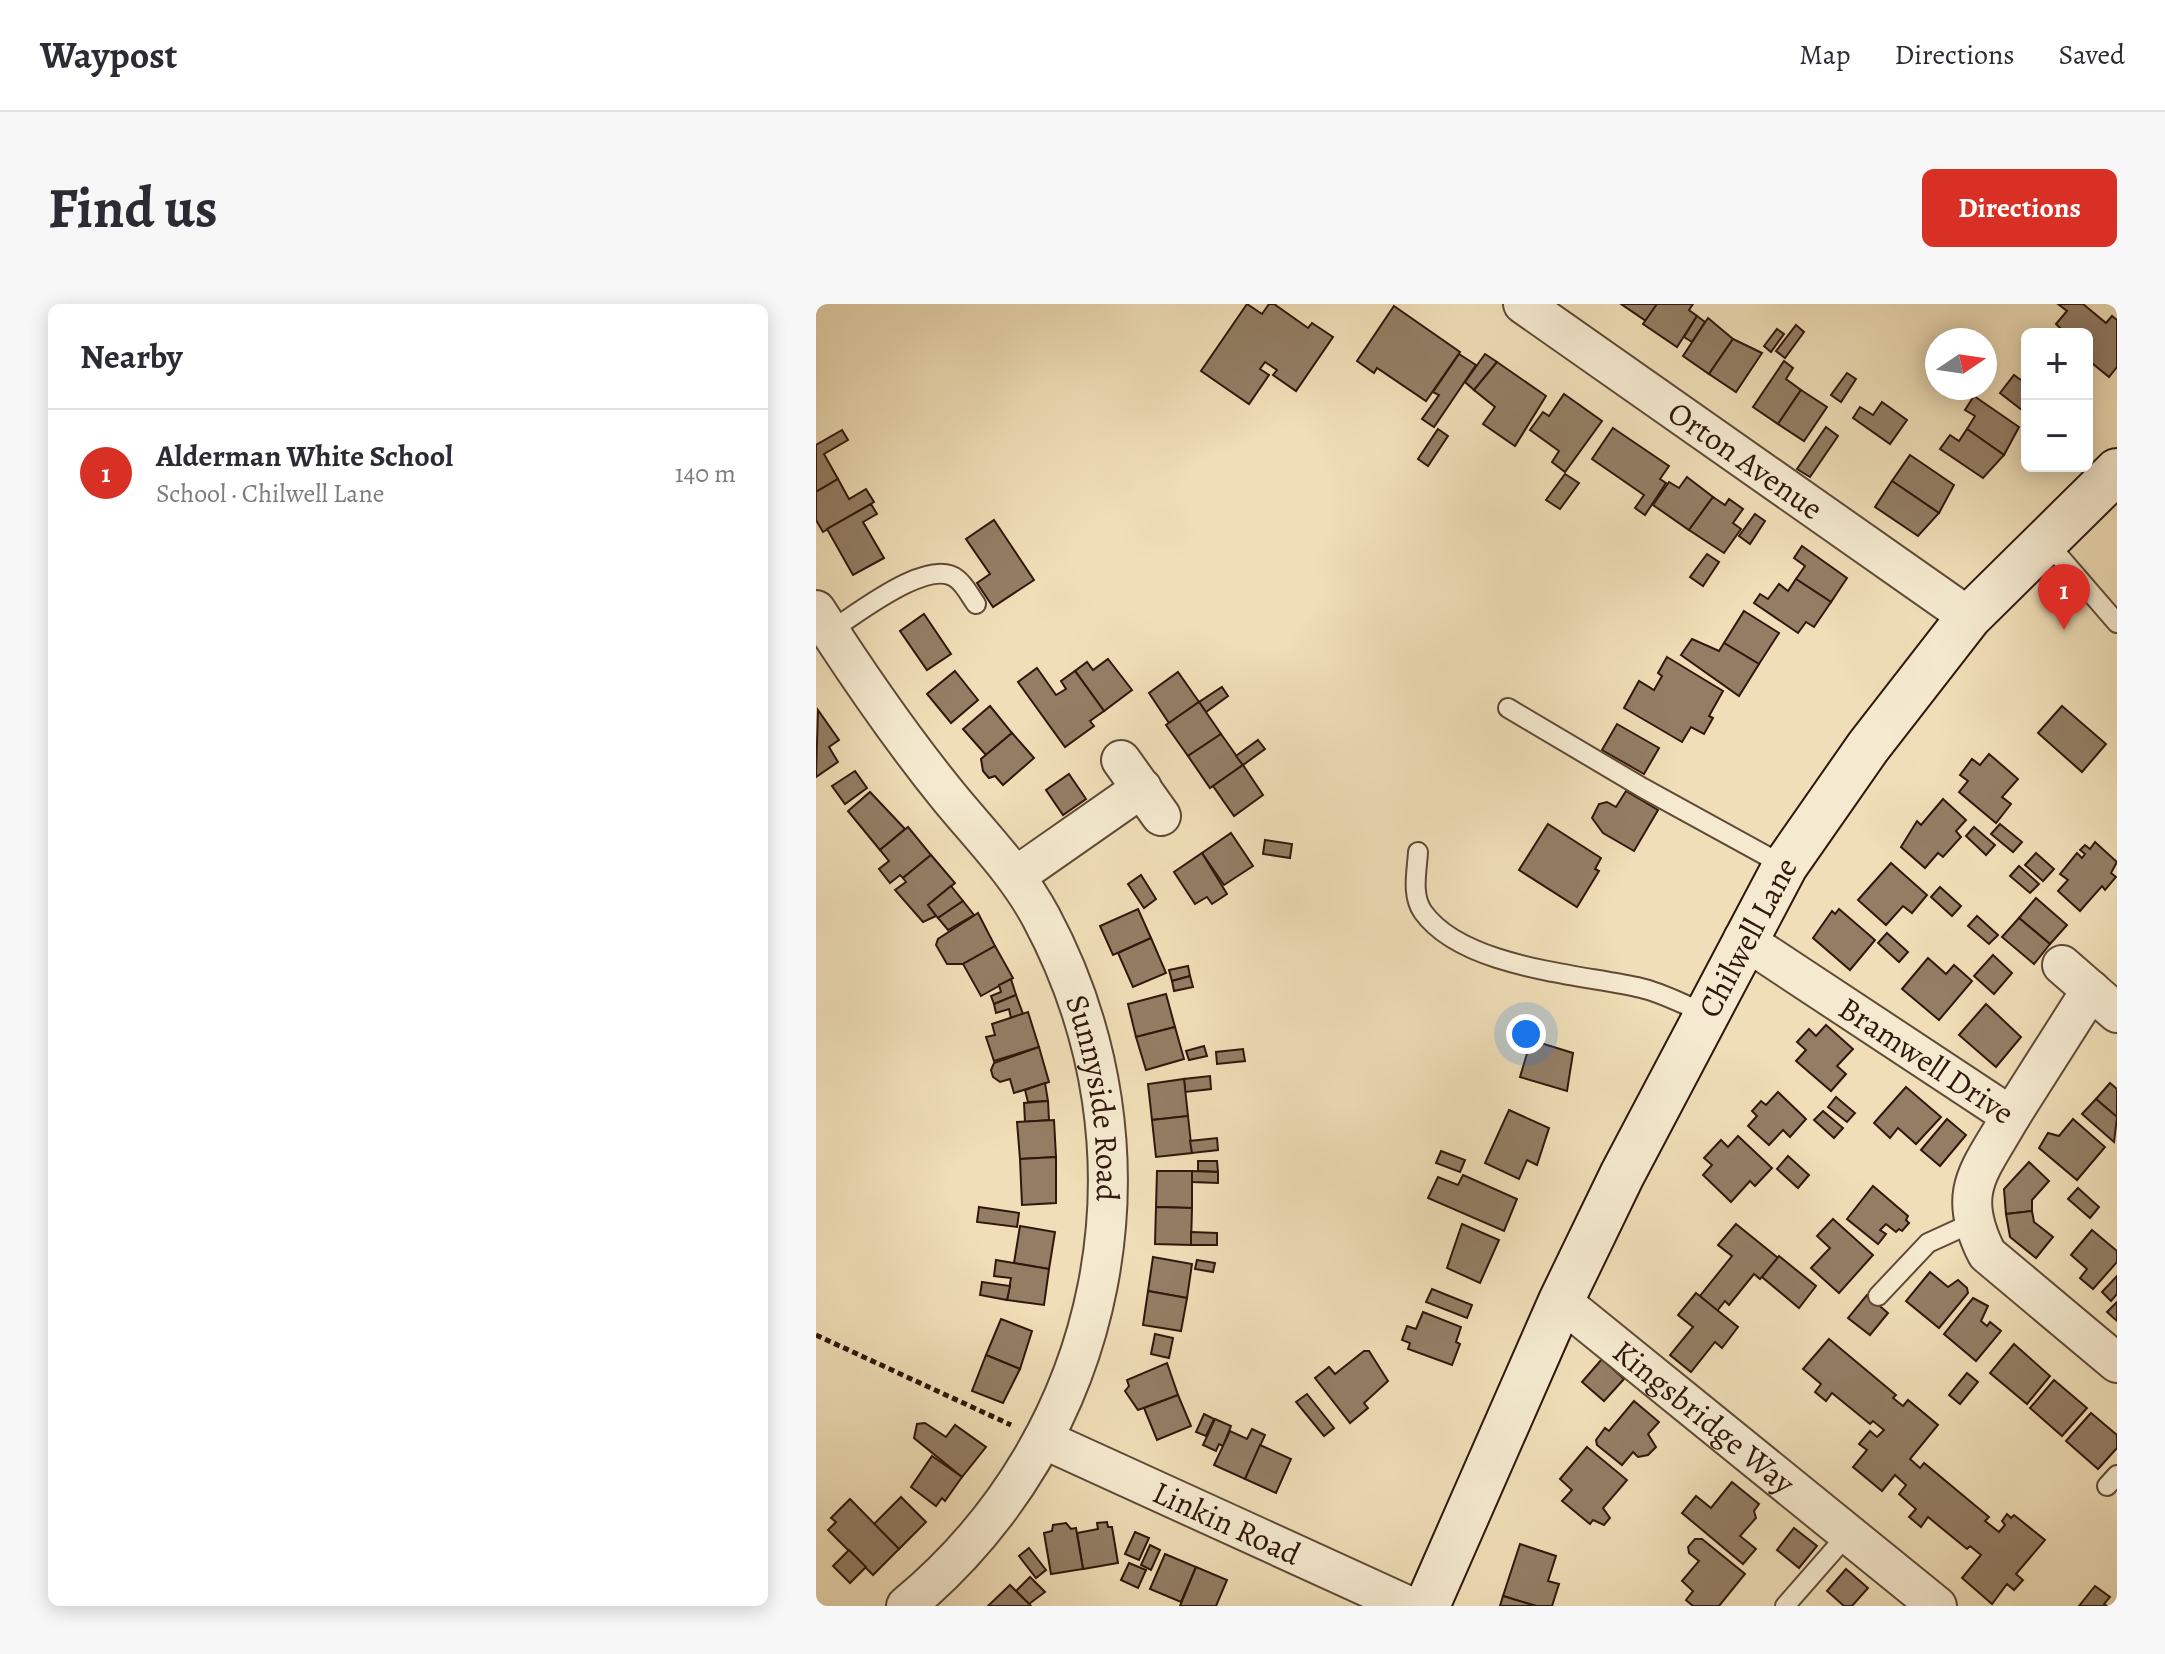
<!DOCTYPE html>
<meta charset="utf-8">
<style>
:root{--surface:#fff;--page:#f7f7f7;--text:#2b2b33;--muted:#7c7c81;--line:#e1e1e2;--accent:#d93025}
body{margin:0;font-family:Alegreya,serif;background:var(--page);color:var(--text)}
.controls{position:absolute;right:24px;top:24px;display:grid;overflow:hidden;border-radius:12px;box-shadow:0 4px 20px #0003}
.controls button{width:72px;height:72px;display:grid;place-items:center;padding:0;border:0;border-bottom:2px solid var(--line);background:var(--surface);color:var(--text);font:40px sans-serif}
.compass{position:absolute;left:1109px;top:24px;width:72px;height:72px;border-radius:50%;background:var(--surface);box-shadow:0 4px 20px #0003;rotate:77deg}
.you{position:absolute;left:710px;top:730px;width:28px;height:28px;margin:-20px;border:6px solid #fff;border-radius:50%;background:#1a73e8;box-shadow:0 0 0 12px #1a73e833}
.badge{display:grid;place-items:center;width:52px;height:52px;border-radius:50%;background:var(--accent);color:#fff;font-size:26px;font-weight:700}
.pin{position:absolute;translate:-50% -66px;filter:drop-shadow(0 2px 4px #0008)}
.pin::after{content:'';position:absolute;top:42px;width:28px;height:24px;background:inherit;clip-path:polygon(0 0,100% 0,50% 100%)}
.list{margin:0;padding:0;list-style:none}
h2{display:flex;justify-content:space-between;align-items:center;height:104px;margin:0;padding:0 32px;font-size:34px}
h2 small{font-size:26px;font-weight:400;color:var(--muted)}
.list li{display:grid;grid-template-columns:52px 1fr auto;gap:24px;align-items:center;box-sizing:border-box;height:128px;padding:0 32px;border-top:2px solid var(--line)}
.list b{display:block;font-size:30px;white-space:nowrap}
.list p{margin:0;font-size:26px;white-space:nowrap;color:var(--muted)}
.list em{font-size:26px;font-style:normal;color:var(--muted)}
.map{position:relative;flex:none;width:1301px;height:1302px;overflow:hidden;border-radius:12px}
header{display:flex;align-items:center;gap:48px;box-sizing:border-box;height:112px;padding:0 40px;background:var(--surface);border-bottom:2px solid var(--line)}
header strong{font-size:38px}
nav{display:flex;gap:44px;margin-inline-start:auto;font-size:28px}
.intro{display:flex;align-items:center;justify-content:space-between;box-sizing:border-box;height:192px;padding:0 48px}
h1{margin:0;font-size:56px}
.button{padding:20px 36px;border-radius:12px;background:var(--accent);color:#fff;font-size:28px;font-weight:700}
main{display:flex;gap:48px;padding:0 48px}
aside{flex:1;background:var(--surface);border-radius:12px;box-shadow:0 4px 20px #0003}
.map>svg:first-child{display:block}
</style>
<header>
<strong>Waypost</strong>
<nav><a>Map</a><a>Directions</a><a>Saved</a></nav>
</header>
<div class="intro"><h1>Find us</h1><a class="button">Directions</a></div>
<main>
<aside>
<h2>Nearby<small></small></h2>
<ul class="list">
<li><span class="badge">1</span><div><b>Alderman White School</b><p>School · Chilwell Lane</p></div><em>140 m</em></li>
</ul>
</aside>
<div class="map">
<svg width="1301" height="1302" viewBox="0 0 1301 1302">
<rect width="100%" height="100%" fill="#efdeb7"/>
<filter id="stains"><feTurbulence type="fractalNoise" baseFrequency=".0025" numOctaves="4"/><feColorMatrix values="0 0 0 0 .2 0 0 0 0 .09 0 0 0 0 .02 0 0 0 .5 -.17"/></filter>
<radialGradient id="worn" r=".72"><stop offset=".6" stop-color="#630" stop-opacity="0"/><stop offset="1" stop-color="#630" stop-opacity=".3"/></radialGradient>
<g fill="#937e65" stroke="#30170c" stroke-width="2">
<polygon points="431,0 446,10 453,0 458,0 492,24 496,19 517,33 480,87 457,71 461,66 449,58 444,65 453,71 433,100 385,67"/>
<polygon points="805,0 841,0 830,17"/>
<polygon points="841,0 877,0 873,6 881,12 861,43 827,20"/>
<polygon points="1242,0 1267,0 1290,19 1296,12 1301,16 1301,63 1293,73 1271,55 1271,30 1250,30 1240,20 1251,7"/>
<polygon points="578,2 644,48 610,97 561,64 558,69 541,57"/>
<polygon points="881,12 889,18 876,38 868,33"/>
<polygon points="892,14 917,35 893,70 867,52"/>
<polygon points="980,21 988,28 969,54 960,47"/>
<polygon points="961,25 968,30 955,48 948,42"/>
<polygon points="917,35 946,49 920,88 893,70"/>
<polygon points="643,50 660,61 618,123 606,115 623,91 617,88"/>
<polygon points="669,50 681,58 658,86 649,78"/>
<polygon points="968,57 977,64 970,75 985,86 962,120 937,103"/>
<polygon points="681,58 730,92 699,142 667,120 679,103 658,86"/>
<polygon points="1031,69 1040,75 1025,98 1015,91"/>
<polygon points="1198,71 1209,79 1211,77 1211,110 1184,89"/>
<polygon points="985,86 1011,103 988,137 962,120"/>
<polygon points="748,90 786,117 749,168 736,158 743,147 714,126 727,108 733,112"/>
<polygon points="1158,92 1203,123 1188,151 1151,125 1159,112 1149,106"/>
<polygon points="1066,98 1091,116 1074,140 1037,114 1044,103 1057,111"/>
<polygon points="1010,123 1022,132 994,173 981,165"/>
<polygon points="797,124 853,162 844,175 850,179 829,211 819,204 828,191 776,155"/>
<polygon points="622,125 632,132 612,162 602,155"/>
<polygon points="1151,125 1188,151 1167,174 1124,145 1134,131 1143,137"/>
<polygon points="26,126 32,136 8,150 22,175 0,188 0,141"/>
<polygon points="1094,151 1138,181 1123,209 1076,177"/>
<polygon points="749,170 763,179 744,205 730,196"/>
<polygon points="871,173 897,193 873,226 837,201 853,178 863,184"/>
<polygon points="22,175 33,195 50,185 58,198 7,228 0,216 0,188"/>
<polygon points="1076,177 1123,209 1102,232 1059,203"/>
<polygon points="897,193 909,201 913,195 927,205 917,219 925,225 908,249 873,226"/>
<polygon points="55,200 61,210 47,218 68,254 37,271 11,225"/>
<polygon points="939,210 949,217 934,240 923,232"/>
<polygon points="178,216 218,276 177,303 161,279 174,270 150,235"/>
<polygon points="986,242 1031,274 1015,298 980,275 989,262 978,254"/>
<polygon points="891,250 903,258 887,282 874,273"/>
<polygon points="980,275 1015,298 998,323 990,318 982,329 938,299 944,290 952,295 963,280 972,287"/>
<polygon points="928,307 963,329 943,360 908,339"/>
<polygon points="108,310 135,350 111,366 84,327"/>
<polygon points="876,335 903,347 908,339 943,360 923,392 865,351"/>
<polygon points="851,353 907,387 893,412 897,414 888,430 875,423 866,438 808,404 823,377 838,386 846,372 842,369"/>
<polygon points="292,355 316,386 288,407 259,367 271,358 277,366"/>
<polygon points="221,364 240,391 250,385 245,377 259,367 288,407 274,417 278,422 249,443 202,378"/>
<polygon points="139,367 162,396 135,419 111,390"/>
<polygon points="362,368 383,398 353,419 333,389"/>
<polygon points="406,383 412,392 390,408 383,398"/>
<polygon points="383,398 405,430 372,452 350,421"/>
<polygon points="174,402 196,429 170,451 147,425"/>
<polygon points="1246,402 1290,440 1266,468 1222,429"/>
<polygon points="2,406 23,436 13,443 22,458 0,473"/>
<polygon points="801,420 843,444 828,470 786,446"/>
<polygon points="196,429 218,454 187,481 179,472 173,474 167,467 165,455"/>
<polygon points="405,430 427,461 394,484 372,452"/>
<polygon points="442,436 449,445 427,461 420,452"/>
<polygon points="1173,450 1202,475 1186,493 1195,500 1180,519 1143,488 1152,477 1144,471 1156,455 1164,461"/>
<polygon points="427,461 447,491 418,512 397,482"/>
<polygon points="39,467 51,484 29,500 16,482"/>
<polygon points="253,470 270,495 247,511 230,486"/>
<polygon points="810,487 842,506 818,547 787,529 776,514 783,500 791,498 800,503"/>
<polygon points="54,488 89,525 64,546 32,507"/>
<polygon points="1127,495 1150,516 1140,527 1145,533 1127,553 1122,549 1109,564 1085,543 1101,517 1105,521"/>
<polygon points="732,520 785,554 779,565 783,567 761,603 703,566"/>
<polygon points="1184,520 1206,538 1197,548 1175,530"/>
<polygon points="92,523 115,551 87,574 84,571 74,579 63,565 73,557 64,546"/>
<polygon points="1158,523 1179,541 1170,551 1150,532"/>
<polygon points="415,529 437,562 408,581 386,549"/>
<polygon points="449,536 476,540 474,554 447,550"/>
<polygon points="1279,538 1301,558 1295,569 1300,573 1289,586 1286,582 1264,607 1242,587 1252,576 1244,570 1261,549 1266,554 1269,550 1264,546 1269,541 1274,545"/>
<polygon points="386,549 411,590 396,600 391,593 379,600 358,568"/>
<polygon points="1220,549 1238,565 1227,577 1209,561"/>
<polygon points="115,551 139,579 112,601 120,612 107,618 79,586 90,578 87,574"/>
<polygon points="1075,559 1111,591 1096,609 1087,602 1070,621 1042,596"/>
<polygon points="1203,562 1223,580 1214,589 1194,572"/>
<polygon points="325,571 340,595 328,604 312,580"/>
<polygon points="135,582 147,597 122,614 112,601"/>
<polygon points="1124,583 1145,602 1136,612 1115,593"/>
<polygon points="1220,594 1251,621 1234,640 1203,614"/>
<polygon points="147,597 158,611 132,626 122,614"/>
<polygon points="322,605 335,634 297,651 284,622"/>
<polygon points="1023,605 1059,636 1034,666 997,634 1016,607 1019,610"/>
<polygon points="162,609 179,642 147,660 131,660 120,641 122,635"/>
<polygon points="1161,612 1182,631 1173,640 1152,622"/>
<polygon points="1203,614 1234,640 1218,660 1186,633"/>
<polygon points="1071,629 1092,648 1083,658 1062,639"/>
<polygon points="335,634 350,669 317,683 302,649"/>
<polygon points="179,642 197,674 165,692 147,660"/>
<polygon points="1177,651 1196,669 1178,690 1158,672"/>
<polygon points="1112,654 1130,670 1138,661 1156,677 1123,716 1086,685"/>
<polygon points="372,662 374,672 356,677 353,666"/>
<polygon points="374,672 377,683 358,687 356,677"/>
<polygon points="195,675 200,691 178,700 175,692 185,688 183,681"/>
<polygon points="350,690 359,723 320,733 312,700"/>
<polygon points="200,691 207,710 195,714 193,705 180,709 178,700"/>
<polygon points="1170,700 1205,733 1180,763 1143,731"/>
<polygon points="212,708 223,743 178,757 170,733 179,731 176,720"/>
<polygon points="1010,721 1037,745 1021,762 1030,770 1015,787 980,757 990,746 981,738 993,725 1000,732"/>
<polygon points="359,723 368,755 330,766 320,733"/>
<polygon points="715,736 757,749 751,787 704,773"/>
<polygon points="388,742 391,752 373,756 370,747"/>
<polygon points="223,743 233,778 198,789 194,775 184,778 177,773 175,766 178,759"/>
<polygon points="427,745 429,757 401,760 400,748"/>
<polygon points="394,772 395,785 369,788 368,775"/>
<polygon points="368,775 372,812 336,816 332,780"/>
<polygon points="229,779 232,797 212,798 209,786"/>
<polygon points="1294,779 1301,785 1301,813 1280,795"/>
<polygon points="1090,783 1125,813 1100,840 1082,824 1074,834 1058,819"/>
<polygon points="962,788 990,815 974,833 967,826 953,841 932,822 941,812 936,807 945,797 950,801"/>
<polygon points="1020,793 1039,809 1031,818 1012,803"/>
<polygon points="1280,795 1301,813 1298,838 1266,810"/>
<polygon points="232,797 233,816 209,818 208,799"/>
<polygon points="693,806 733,824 721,861 711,856 703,875 669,859"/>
<polygon points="1007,807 1027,824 1018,834 998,816"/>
<polygon points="372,812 376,849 340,853 336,816"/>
<polygon points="1131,815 1150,831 1124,862 1105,846"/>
<polygon points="1257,815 1289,843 1261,876 1223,844 1232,829 1243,832"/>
<polygon points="238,816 240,853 204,855 201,818"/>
<polygon points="922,832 956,864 939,882 934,877 915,898 887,871 896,861 888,854 905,836 912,843"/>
<polygon points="401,834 402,846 376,849 374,837"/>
<polygon points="625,847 649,856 644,868 620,859"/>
<polygon points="972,852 993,871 982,884 961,865"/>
<polygon points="240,853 240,899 206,901 204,855"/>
<polygon points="382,857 401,857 402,868 382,867"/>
<polygon points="1213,858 1233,877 1216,896 1216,907 1190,910 1188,885"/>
<polygon points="341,867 376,867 376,904 340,903"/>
<polygon points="376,867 402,868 402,879 376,878"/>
<polygon points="647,871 701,895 688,927 612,894 622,873 642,881"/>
<polygon points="1057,882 1092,912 1090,916 1093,919 1086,927 1083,925 1080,928 1070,920 1064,926 1070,930 1062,940 1031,915"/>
<polygon points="1262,884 1283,903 1274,914 1252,895"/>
<polygon points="163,903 203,909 201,923 161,918"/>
<polygon points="340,903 376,904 375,941 339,940"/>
<polygon points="1216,907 1218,918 1237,933 1220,954 1194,933 1190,910"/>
<polygon points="1017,915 1057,951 1023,989 995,964 1014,944 1001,932"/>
<polygon points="646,920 683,936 664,979 631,964"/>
<polygon points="920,920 962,954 944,975 938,970 913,1001 909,997 901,1007 884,992 916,952 902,941"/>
<polygon points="204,922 239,928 233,965 198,959"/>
<polygon points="1276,926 1301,947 1301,958 1277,985 1264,974 1271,965 1255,951"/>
<polygon points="375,928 401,929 401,941 375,941"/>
<polygon points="963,952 1000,982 983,1004 946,973"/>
<polygon points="337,953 376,960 371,994 332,987"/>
<polygon points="180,956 233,965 228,1001 191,996 195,974 178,972"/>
<polygon points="381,956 399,959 397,968 379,965"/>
<polygon points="1114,968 1132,983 1142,976 1151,984 1152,989 1123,1024 1090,997"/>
<polygon points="1301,972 1301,990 1295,997 1286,988"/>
<polygon points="166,978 194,982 191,996 164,991"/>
<polygon points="616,985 656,1001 651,1014 610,998"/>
<polygon points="332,987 371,994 365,1027 327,1021"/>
<polygon points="880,989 922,1023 906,1044 899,1038 875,1068 854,1051 877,1023 862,1011"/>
<polygon points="1051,991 1072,1009 1054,1031 1032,1014"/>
<polygon points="1157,994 1172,1002 1165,1017 1171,1022 1174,1018 1185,1027 1160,1057 1128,1030"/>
<polygon points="1301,998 1301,1017 1291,1008"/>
<polygon points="607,1008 645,1023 640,1038 644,1040 636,1061 592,1045 594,1039 586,1036 591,1022 600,1025"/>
<polygon points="185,1015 216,1027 204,1065 170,1051"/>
<polygon points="339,1030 357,1034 353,1054 335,1050"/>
<polygon points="1013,1035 1080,1091 1077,1094 1087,1102 1092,1096 1122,1121 1094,1155 1104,1164 1108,1159 1173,1213 1169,1217 1183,1228 1189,1221 1186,1217 1191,1210 1195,1214 1198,1211 1229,1236 1200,1270 1207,1276 1198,1286 1191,1280 1176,1300 1146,1274 1165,1251 1154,1242 1151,1245 1112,1213 1105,1223 1093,1213 1100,1205 1083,1190 1090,1181 1079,1171 1066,1187 1037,1163 1051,1146 1043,1140 1054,1127 1061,1133 1068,1126 1057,1117 1054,1120 1016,1089 1010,1097 999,1088 1005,1080 987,1065"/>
<polygon points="1198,1040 1234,1072 1211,1100 1174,1069"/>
<polygon points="548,1047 553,1047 572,1077 548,1099 552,1104 534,1119 499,1074 513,1063 519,1070"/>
<polygon points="170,1051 204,1065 187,1099 156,1087"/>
<polygon points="786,1055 808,1075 788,1097 766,1078"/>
<polygon points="351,1059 362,1091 322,1106 309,1087 313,1082 311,1076"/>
<polygon points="1151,1069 1162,1078 1144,1100 1133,1091"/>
<polygon points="1238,1076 1271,1104 1246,1132 1214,1104"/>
<polygon points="491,1090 518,1124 508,1132 480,1098"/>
<polygon points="362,1091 375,1122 341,1136 328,1104"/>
<polygon points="818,1097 843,1118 832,1130 840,1143 832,1151 822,1153 817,1148 806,1161 781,1141 780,1136 789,1124 793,1127"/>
<polygon points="1275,1109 1301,1131 1301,1144 1282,1165 1250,1137"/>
<polygon points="388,1110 398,1115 390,1132 380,1128"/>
<polygon points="399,1115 415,1122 407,1142 403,1140 400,1147 387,1141"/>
<polygon points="109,1119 130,1133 139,1121 170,1143 146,1173 98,1134 101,1120"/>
<polygon points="436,1125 449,1131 429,1175 398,1161 414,1127 431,1135"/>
<polygon points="444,1141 475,1155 460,1189 429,1175"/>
<polygon points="771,1143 811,1176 787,1204 794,1214 788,1221 777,1216 774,1220 746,1197 756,1186 744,1175"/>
<polygon points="116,1152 146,1173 129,1197 126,1194 120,1202 95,1183"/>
<polygon points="916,1178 943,1200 938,1207 940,1214 924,1232 940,1245 927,1260 866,1209 880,1192 895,1204"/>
<polygon points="85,1193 110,1218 83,1245 58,1220"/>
<polygon points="34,1195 83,1245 57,1271 12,1226 20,1218 15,1214"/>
<polygon points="291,1218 292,1223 296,1223 302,1259 267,1265 261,1229 282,1225 281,1219"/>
<polygon points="250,1219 255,1225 260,1224 267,1265 235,1270 228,1229 236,1227 237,1221"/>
<polygon points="978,1224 1001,1242 983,1264 961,1246"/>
<polygon points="319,1228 333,1234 323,1256 309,1250"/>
<polygon points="879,1235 886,1235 929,1270 903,1302 877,1302 870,1296 877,1287 866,1277 883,1257 873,1249 872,1243"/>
<polygon points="704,1240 740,1252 732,1277 743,1280 736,1302 720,1302 687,1292"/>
<polygon points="334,1241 344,1246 335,1266 325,1261"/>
<polygon points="213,1244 230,1266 220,1274 203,1252"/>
<polygon points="33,1246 50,1263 34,1279 17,1262"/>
<polygon points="349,1250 380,1263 365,1298 334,1285"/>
<polygon points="313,1259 330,1266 322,1284 305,1276"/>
<polygon points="380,1263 411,1276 400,1302 364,1302"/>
<polygon points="1030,1265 1052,1284 1036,1302 1028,1302 1011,1287"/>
<polygon points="214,1273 229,1288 213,1300 200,1287"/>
<polygon points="194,1281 215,1302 172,1302"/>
<polygon points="1279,1282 1294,1293 1288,1300 1291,1302 1263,1302"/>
<polygon points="687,1292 720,1302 684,1302"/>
</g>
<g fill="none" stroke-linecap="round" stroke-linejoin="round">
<g stroke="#604937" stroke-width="22">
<g id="lane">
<polyline points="1230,237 1301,319"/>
<path d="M14 327C40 311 113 252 141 275 149 281 154 292 160 300"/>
<polyline points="692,404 827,484 969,562"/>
<path d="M602 548C601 567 595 591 607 608 647 664 764 670 825 684 847 689 868 701 889 709"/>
<polyline points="1062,992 1112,939 1158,918"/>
<polyline points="1291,1182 1301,1171"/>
<polyline points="969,1302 1032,1230"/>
</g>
</g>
<g stroke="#604937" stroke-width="42">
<g id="street">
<path id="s1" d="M707 0 1153 313"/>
<path id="s2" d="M0 306C41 370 85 434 133 493 165 532 201 568 225 613 351 848 295 1132 90 1302"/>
<polyline points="305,456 345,512"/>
<polyline points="200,572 326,484"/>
<path id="s3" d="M927 635 1195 812C1164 867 1139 887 1171 950L1301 1059"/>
<polyline points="1246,661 1301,709"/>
<polyline points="1195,812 1275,686"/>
<path id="s4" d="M745 997 1121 1302"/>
<path id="s5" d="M227 1135 593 1302"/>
</g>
</g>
<g stroke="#30170c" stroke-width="48">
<g id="secondary">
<path id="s6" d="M611 1302 745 997 806 871 969 562 1052 443 1153 313 1301 167"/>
</g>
</g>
<polyline stroke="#30170c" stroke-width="5" stroke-dasharray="6 4" stroke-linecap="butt" points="0,1031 195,1121"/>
<use href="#lane" stroke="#f5ead0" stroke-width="18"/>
<use href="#street" stroke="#f5ead0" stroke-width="38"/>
<use href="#secondary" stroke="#f5ead0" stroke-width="44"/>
</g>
<g text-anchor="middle" stroke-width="8" stroke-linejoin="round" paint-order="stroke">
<g font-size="32" fill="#30170c" stroke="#f5ead0">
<text dy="11" stroke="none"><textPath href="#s1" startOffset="272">Orton Avenue</textPath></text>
<text dy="11" stroke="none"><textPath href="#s6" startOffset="742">Chilwell Lane</textPath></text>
<text dy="11" stroke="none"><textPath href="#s3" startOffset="220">Bramwell Drive</textPath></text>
<text dy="11" stroke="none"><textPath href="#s2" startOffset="572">Sunnyside Road</textPath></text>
<text dy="11" stroke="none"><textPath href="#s4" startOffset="184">Kingsbridge Way</textPath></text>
<text dy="11" stroke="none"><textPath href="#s5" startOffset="202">Linkin Road</textPath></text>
</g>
</g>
<rect width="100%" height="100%" filter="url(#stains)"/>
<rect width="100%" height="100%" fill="url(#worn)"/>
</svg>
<div class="controls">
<button>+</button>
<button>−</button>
</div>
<svg class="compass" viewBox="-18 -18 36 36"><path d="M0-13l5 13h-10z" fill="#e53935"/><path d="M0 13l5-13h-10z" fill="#7c7c81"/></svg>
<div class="you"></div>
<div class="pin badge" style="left:1248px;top:326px">1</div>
</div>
</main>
